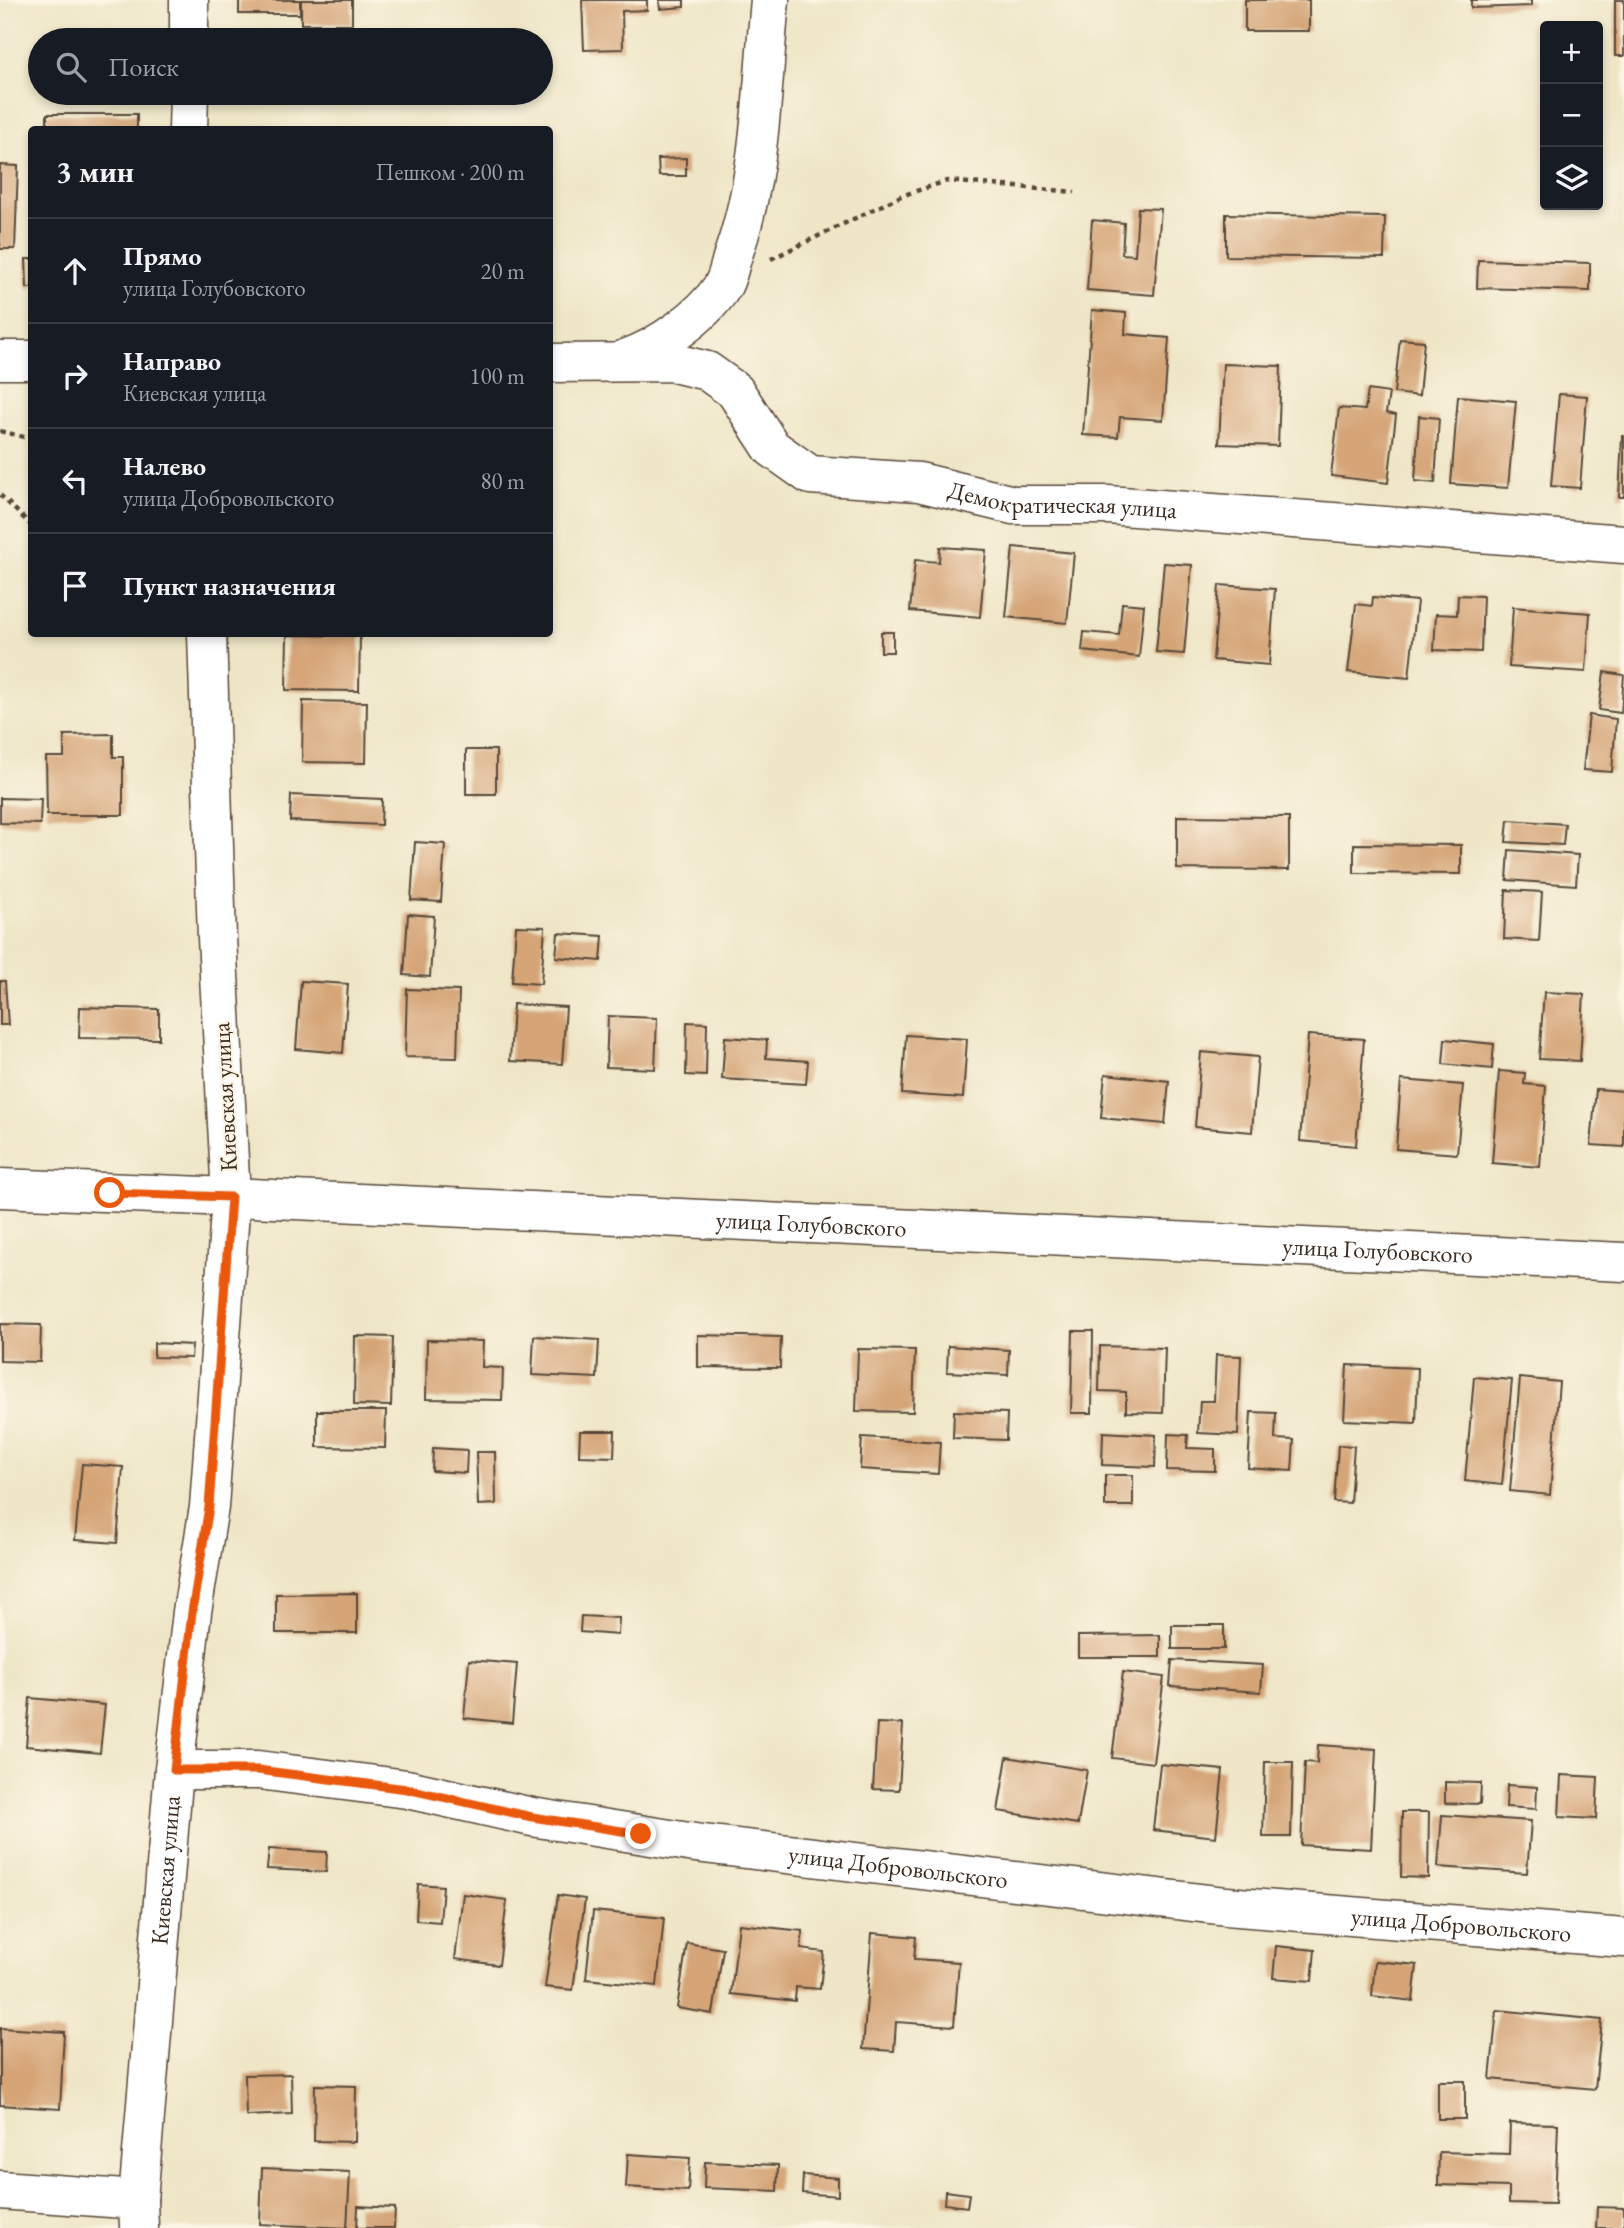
<!DOCTYPE html>
<html lang="ru">
<meta charset="utf-8">
<style>
:root{--surface:#171b24;--page:#20242c;--text:#f1f3f6;--muted:#9ea1a6;--line:#363941}
body{margin:0;font-family:"EB Garamond",serif;background:var(--page);color:var(--text)}
.controls{position:absolute;right:21px;top:21px;display:grid;overflow:hidden;border-radius:7px;box-shadow:0 4px 10px #0003}
.controls button{width:63px;height:63px;display:grid;place-items:center;padding:0;border:0;border-bottom:2px solid var(--line);background:var(--surface);color:var(--text);font:35px sans-serif}
.stop{position:absolute;width:21px;height:21px;margin:-16px;border:5px solid #ea580c;border-radius:50%;background:#fff}
.stop.end{background:#ea580c;border-color:#fff;box-shadow:0 2px 7px #0008}
.list{margin:0;padding:0;list-style:none}
h2{display:flex;justify-content:space-between;align-items:center;height:91px;margin:0;padding:0 28px;font-size:30px}
h2 small{font-size:23px;font-weight:400;color:var(--muted)}
.list li{display:grid;grid-template-columns:46px 1fr auto;gap:21px;align-items:center;box-sizing:border-box;height:105px;padding:0 28px;border-top:2px solid var(--line)}
.list b{display:block;font-size:26px;white-space:nowrap}
.list p{margin:0;font-size:23px;white-space:nowrap;color:var(--muted)}
.list em{font-size:23px;font-style:normal;color:var(--muted)}
.icon{flex:none;width:38px;height:38px;fill:none;stroke:currentColor;stroke-width:2;stroke-linecap:round;stroke-linejoin:round}
.map{position:relative;flex:none;width:1624px;height:2228px;overflow:hidden}
.search{position:absolute;background:var(--surface);box-shadow:0 4px 10px #0003;left:28px;top:28px;width:525px;height:77px;display:flex;align-items:center;gap:18px;box-sizing:border-box;padding:0 24px;border-radius:38px;color:var(--muted);font-size:26px}
.panel{position:absolute;background:var(--surface);box-shadow:0 4px 10px #0003;left:28px;top:126px;width:525px;height:511px;border-radius:7px}
.map>svg:first-child{display:block}
</style>
<div class="map">
<svg width="1624" height="2228" viewBox="0 0 1624 2228">
<rect width="100%" height="100%" fill="#fcf5e5"/>
<filter id="ink" filterUnits="userSpaceOnUse"><feTurbulence type="fractalNoise" baseFrequency=".0143" numOctaves="2"/><feDisplacementMap in="SourceGraphic" scale="14" xChannelSelector="R" yChannelSelector="G"/><feConvolveMatrix kernelMatrix="1 2 1 2 8 2 1 2 1" color-interpolation-filters="sRGB"/></filter>
<filter id="wash" filterUnits="userSpaceOnUse"><feTurbulence type="fractalNoise" baseFrequency=".00686" numOctaves="4" result="noise"/><feDisplacementMap in="SourceGraphic" scale="28" xChannelSelector="R" yChannelSelector="G"/><feGaussianBlur stdDeviation="1.57" result="paint"/><feColorMatrix in="noise" values="0 0 0 0 0 0 0 0 0 0 0 0 0 0 0 0 0 1.4 0 .05"/><feComposite in="paint" operator="in"/></filter>
<g filter="url(#wash)">
<rect width="100%" height="100%" fill="#efe6c7"/>
<g id="blocks">
<g fill="#d5a578">
<rect x="239" y="0" width="61" height="14"/>
<rect x="301" y="0" width="51" height="24"/>
<polygon points="582,0 647,0 647,10 622,11 623,49 584,50"/>
<polygon points="659,0 684,0 684,7 660,9"/>
<rect x="1245" y="0" width="64" height="31"/>
<polygon points="1471,0 1531,0 1531,6 1471,8"/>
<rect x="1615" y="0" width="9" height="56"/>
<rect x="47" y="114" width="90" height="16"/>
<polygon points="686,158 686,176 659,176 658,159"/>
<polygon points="0,165 18,166 15,249 0,249"/>
<polygon points="1138,208 1161,209 1154,295 1087,290 1092,220 1124,223 1122,254 1135,255"/>
<polygon points="1226,214 1385,217 1384,258 1226,256"/>
<polygon points="26,259 32,259 32,288 27,288"/>
<polygon points="1478,260 1590,263 1590,291 1477,288"/>
<polygon points="1092,310 1126,313 1125,334 1169,338 1163,420 1120,417 1118,437 1083,435"/>
<polygon points="1400,339 1424,341 1419,396 1394,393"/>
<polygon points="1223,364 1281,366 1278,446 1219,444"/>
<polygon points="1368,390 1389,393 1386,413 1396,415 1388,483 1331,476 1339,408 1365,410"/>
<polygon points="1559,394 1587,396 1580,488 1551,486"/>
<polygon points="1458,396 1516,401 1508,488 1451,484"/>
<polygon points="1419,416 1439,418 1435,483 1415,481"/>
<polygon points="1622,436 1624,436 1624,497 1619,497"/>
<polygon points="940,547 986,550 980,617 910,611 915,560 939,562"/>
<polygon points="1013,547 1074,553 1067,623 1006,617"/>
<polygon points="1164,563 1192,565 1184,654 1156,652"/>
<polygon points="1219,585 1275,589 1269,665 1213,660"/>
<polygon points="1458,595 1483,596 1481,652 1434,650 1436,614 1457,615"/>
<polygon points="1373,597 1417,601 1409,678 1348,672 1356,604 1372,606"/>
<polygon points="1122,603 1144,605 1139,657 1082,651 1084,632 1119,635"/>
<polygon points="1513,607 1590,613 1586,672 1509,667"/>
<rect x="881" y="632" width="12" height="20"/>
<polygon points="287,635 360,636 359,691 286,690"/>
<polygon points="1604,672 1624,675 1621,713 1599,710"/>
<polygon points="303,701 367,702 366,763 302,762"/>
<polygon points="1589,715 1616,719 1612,772 1583,770"/>
<polygon points="113,734 113,757 123,757 123,815 47,815 46,757 64,757 64,735"/>
<rect x="466" y="750" width="30" height="44"/>
<polygon points="291,795 382,799 381,825 290,821"/>
<polygon points="0,798 41,799 40,824 0,823"/>
<polygon points="1177,816 1289,817 1289,870 1177,869"/>
<polygon points="1508,820 1565,824 1563,845 1506,842"/>
<polygon points="415,842 445,844 441,902 411,900"/>
<polygon points="1354,844 1461,845 1461,874 1354,873"/>
<polygon points="1509,850 1578,855 1576,885 1507,880"/>
<polygon points="1506,890 1542,892 1539,941 1504,939"/>
<polygon points="408,914 434,916 430,977 404,975"/>
<polygon points="516,926 545,927 541,984 512,982"/>
<polygon points="558,933 603,936 601,961 556,957"/>
<polygon points="0,981 5,981 8,1025 0,1025"/>
<polygon points="301,981 348,984 343,1053 296,1049"/>
<polygon points="407,989 459,991 457,1058 405,1057"/>
<polygon points="1544,992 1584,994 1580,1061 1539,1059"/>
<polygon points="513,1004 566,1007 562,1064 510,1061"/>
<polygon points="80,1007 159,1009 159,1039 79,1038"/>
<polygon points="608,1016 657,1018 655,1069 606,1067"/>
<polygon points="687,1022 707,1023 706,1076 686,1075"/>
<polygon points="906,1035 967,1039 963,1098 902,1094"/>
<polygon points="1308,1035 1364,1039 1356,1146 1300,1141"/>
<polygon points="725,1037 767,1040 766,1058 808,1061 806,1084 722,1079"/>
<polygon points="1445,1039 1494,1044 1492,1069 1443,1064"/>
<polygon points="1201,1052 1258,1057 1252,1132 1195,1127"/>
<polygon points="1499,1071 1525,1073 1524,1084 1546,1086 1540,1167 1492,1163"/>
<polygon points="1105,1074 1169,1081 1165,1124 1101,1118"/>
<polygon points="1401,1080 1463,1085 1457,1154 1396,1149"/>
<polygon points="1596,1089 1624,1091 1624,1147 1591,1145"/>
<polygon points="0,1324 41,1325 40,1362 0,1361"/>
<polygon points="1073,1331 1093,1331 1092,1413 1071,1413"/>
<polygon points="698,1335 781,1337 780,1368 698,1367"/>
<polygon points="355,1336 393,1337 391,1406 354,1405"/>
<polygon points="534,1336 599,1340 597,1378 532,1375"/>
<polygon points="427,1340 483,1341 482,1367 503,1368 502,1400 426,1399"/>
<polygon points="154,1343 192,1345 191,1358 154,1357"/>
<polygon points="948,1346 1009,1350 1008,1375 947,1372"/>
<polygon points="1100,1346 1165,1348 1163,1413 1126,1412 1126,1392 1099,1391"/>
<polygon points="858,1349 915,1350 913,1412 856,1411"/>
<polygon points="1216,1355 1241,1356 1238,1435 1198,1433 1200,1401 1214,1401"/>
<polygon points="1347,1365 1418,1368 1416,1423 1344,1420"/>
<polygon points="1474,1377 1512,1380 1502,1485 1465,1481"/>
<polygon points="1520,1378 1559,1382 1550,1495 1510,1491"/>
<polygon points="317,1411 386,1411 385,1448 317,1447"/>
<polygon points="954,1411 1007,1413 1006,1440 953,1438"/>
<polygon points="1251,1412 1276,1413 1275,1439 1294,1440 1292,1471 1248,1468"/>
<polygon points="580,1431 615,1431 614,1457 579,1456"/>
<polygon points="1103,1432 1156,1435 1155,1467 1102,1465"/>
<polygon points="1168,1434 1188,1435 1187,1448 1215,1449 1215,1471 1167,1470"/>
<polygon points="862,1437 940,1442 938,1474 860,1469"/>
<polygon points="1338,1445 1354,1446 1350,1503 1334,1502"/>
<polygon points="433,1448 467,1450 466,1473 432,1471"/>
<polygon points="476,1452 495,1452 496,1504 478,1505"/>
<polygon points="82,1464 123,1467 117,1543 75,1540"/>
<rect x="1105" y="1475" width="28" height="31"/>
<polygon points="357,1593 357,1633 276,1633 276,1594"/>
<polygon points="581,1616 619,1618 618,1635 580,1632"/>
<rect x="1172" y="1625" width="52" height="24"/>
<polygon points="1160,1635 1160,1657 1078,1657 1078,1636"/>
<polygon points="469,1660 517,1664 512,1723 464,1718"/>
<polygon points="1172,1660 1263,1665 1261,1692 1170,1686"/>
<polygon points="1123,1672 1164,1677 1153,1763 1112,1758"/>
<polygon points="30,1698 105,1705 100,1753 26,1746"/>
<polygon points="877,1723 903,1724 899,1790 873,1789"/>
<polygon points="1318,1745 1376,1749 1371,1849 1301,1845 1305,1762 1317,1763"/>
<polygon points="1007,1757 1087,1770 1078,1824 998,1811"/>
<polygon points="1265,1762 1293,1762 1291,1837 1263,1837"/>
<polygon points="1160,1764 1223,1770 1216,1837 1153,1830"/>
<polygon points="1561,1775 1598,1777 1596,1819 1559,1817"/>
<polygon points="1445,1782 1481,1783 1480,1804 1445,1803"/>
<polygon points="1507,1785 1537,1787 1536,1809 1506,1807"/>
<polygon points="1402,1812 1429,1812 1428,1878 1401,1877"/>
<polygon points="1442,1815 1531,1821 1527,1873 1438,1867"/>
<polygon points="269,1849 327,1852 326,1872 267,1869"/>
<polygon points="418,1884 443,1886 440,1922 416,1920"/>
<polygon points="463,1894 507,1900 499,1965 455,1959"/>
<polygon points="558,1895 585,1899 573,1990 545,1987"/>
<polygon points="593,1911 664,1918 657,1986 586,1979"/>
<polygon points="739,1924 803,1931 801,1949 824,1952 820,1989 796,1987 795,2001 731,1994"/>
<polygon points="872,1933 916,1937 914,1959 959,1962 954,2026 896,2022 894,2051 863,2049"/>
<polygon points="687,1943 723,1949 713,2014 677,2008"/>
<polygon points="1276,1946 1315,1950 1312,1981 1273,1978"/>
<polygon points="1375,1961 1417,1965 1413,2001 1372,1996"/>
<polygon points="1497,2010 1602,2020 1595,2089 1490,2079"/>
<polygon points="0,2028 64,2032 60,2109 0,2105"/>
<polygon points="291,2074 292,2114 246,2116 245,2075"/>
<rect x="1438" y="2081" width="27" height="38"/>
<polygon points="315,2085 356,2086 355,2142 314,2141"/>
<polygon points="1510,2123 1558,2124 1555,2204 1509,2203 1509,2187 1438,2185 1439,2152 1509,2154"/>
<polygon points="628,2154 690,2158 688,2191 626,2187"/>
<polygon points="705,2162 778,2165 777,2191 704,2188"/>
<polygon points="262,2168 350,2172 347,2228 260,2224"/>
<polygon points="803,2175 838,2178 838,2196 802,2193"/>
<polygon points="945,2191 969,2194 967,2207 944,2204"/>
<polygon points="358,2206 395,2208 394,2228 357,2228"/>
<polygon points="1597,2207 1624,2208 1624,2228 1596,2228"/>
</g>
</g>
</g>
<g filter="url(#ink)">
<use href="#blocks" fill-opacity="0" stroke="#564637" stroke-width="2"/>
<g fill="none" stroke-linecap="round" stroke-linejoin="round">
<g stroke="#564637" stroke-width="41">
<g id="street">
<polyline points="189,40 189,0"/>
<polyline points="188,130 189,93"/>
<path d="M625 359C658 348 702 317 722 287 728 278 730 263 734 252 762 171 762 85 770 0"/>
<polyline points="0,360 32,360"/>
<path id="s1" d="M550 363 670 362 707 371 735 391 772 448 810 475 919 482 1013 505H1108L1624 544"/>
<path id="s2" d="M0 1188 231 1197 1624 1262"/>
<path id="s3" d="M174 1770H258L407 1789 532 1817 695 1843 1226 1906 1624 1938"/>
<polyline points="0,2190 138,2200"/>
<path id="s4" d="M139 2228 138 2200 174 1770 192 1612 209 1507 231 1197 217 938 207 634"/>
</g>
</g>
<g stroke="#564637" stroke-width="4.5" stroke-dasharray="5 5" stroke-linecap="butt">
<polyline points="771,259 901,196 947,181 1075,192"/>
<polyline points="0,431 32,439"/>
<polyline points="0,495 32,526"/>
</g>
<use href="#street" stroke="#fff" stroke-width="38"/>
</g>
</g>
<g fill="none" stroke-linecap="round" stroke-linejoin="round" filter="url(#ink)">
<polyline stroke="#ea580c" stroke-width="9" points="110,1193 231,1197 209,1507 192,1612 174,1770 258,1770 407,1789 532,1817 641,1834"/>
</g>
<g text-anchor="middle" stroke-width="5" stroke-linejoin="round" paint-order="stroke">
<g font-size="24" fill="#3b2a1e" stroke="#fcf5e5">
<text dy="8" stroke="none"><textPath href="#s1" startOffset="562">Демократическая улица</textPath></text>
<text transform="translate(225 1097) rotate(-93)" y="8">Киевская улица</text>
<text dy="8" stroke="none"><textPath href="#s2" startOffset="812">улица Голубовского</textPath></text>
<text dy="8" stroke="none"><textPath href="#s2" startOffset="1379">улица Голубовского</textPath></text>
<text dy="8" stroke="none"><textPath href="#s3" startOffset="732">улица Добровольского</textPath></text>
<text dy="8" stroke="none"><textPath href="#s4" startOffset="359">Киевская улица</textPath></text>
<text dy="8" stroke="none"><textPath href="#s3" startOffset="1298">улица Добровольского</textPath></text>
</g>
</g>
</svg>
<div class="controls">
<button>+</button>
<button>−</button>
<button><svg class="icon" aria-label="layers" viewBox="0 0 24 24"><path d="M12 4l9 5-9 5-9-5zM3 14l9 5 9-5"/></svg></button>
</div>
<div class="stop" style="left:110px;top:1193px"></div>
<div class="stop end" style="left:641px;top:1834px"></div>
<div class="search"><svg class="icon" aria-label="search" viewBox="0 0 24 24"><circle cx="10" cy="10" r="6"/><path d="M15 15l6 6"/></svg>Поиск</div>
<section class="panel">
<h2>3 мин<small>Пешком · 200 m</small></h2>
<ul class="list">
<li><svg class="icon" aria-label="ahead" viewBox="0 0 24 24"><path d="M12 20V5M6 11l6-6 6 6"/></svg><div><b>Прямо</b><p>улица Голубовского</p></div><em>20 m</em></li>
<li><svg class="icon" aria-label="right" viewBox="0 0 24 24"><path d="M7 20v-9h11M14 6l5 5-5 5"/></svg><div><b>Направо</b><p>Киевская улица</p></div><em>100 m</em></li>
<li><svg class="icon" aria-label="left" viewBox="0 0 24 24"><path d="M17 20v-9H6M10 6l-5 5 5 5"/></svg><div><b>Налево</b><p>улица Добровольского</p></div><em>80 m</em></li>
<li><svg class="icon" aria-label="arrive" viewBox="0 0 24 24"><path d="M6 21V4h12l-3 4 3 4H6"/></svg><div><b>Пункт назначения</b></div></li>
</ul>
</section>
</div>
